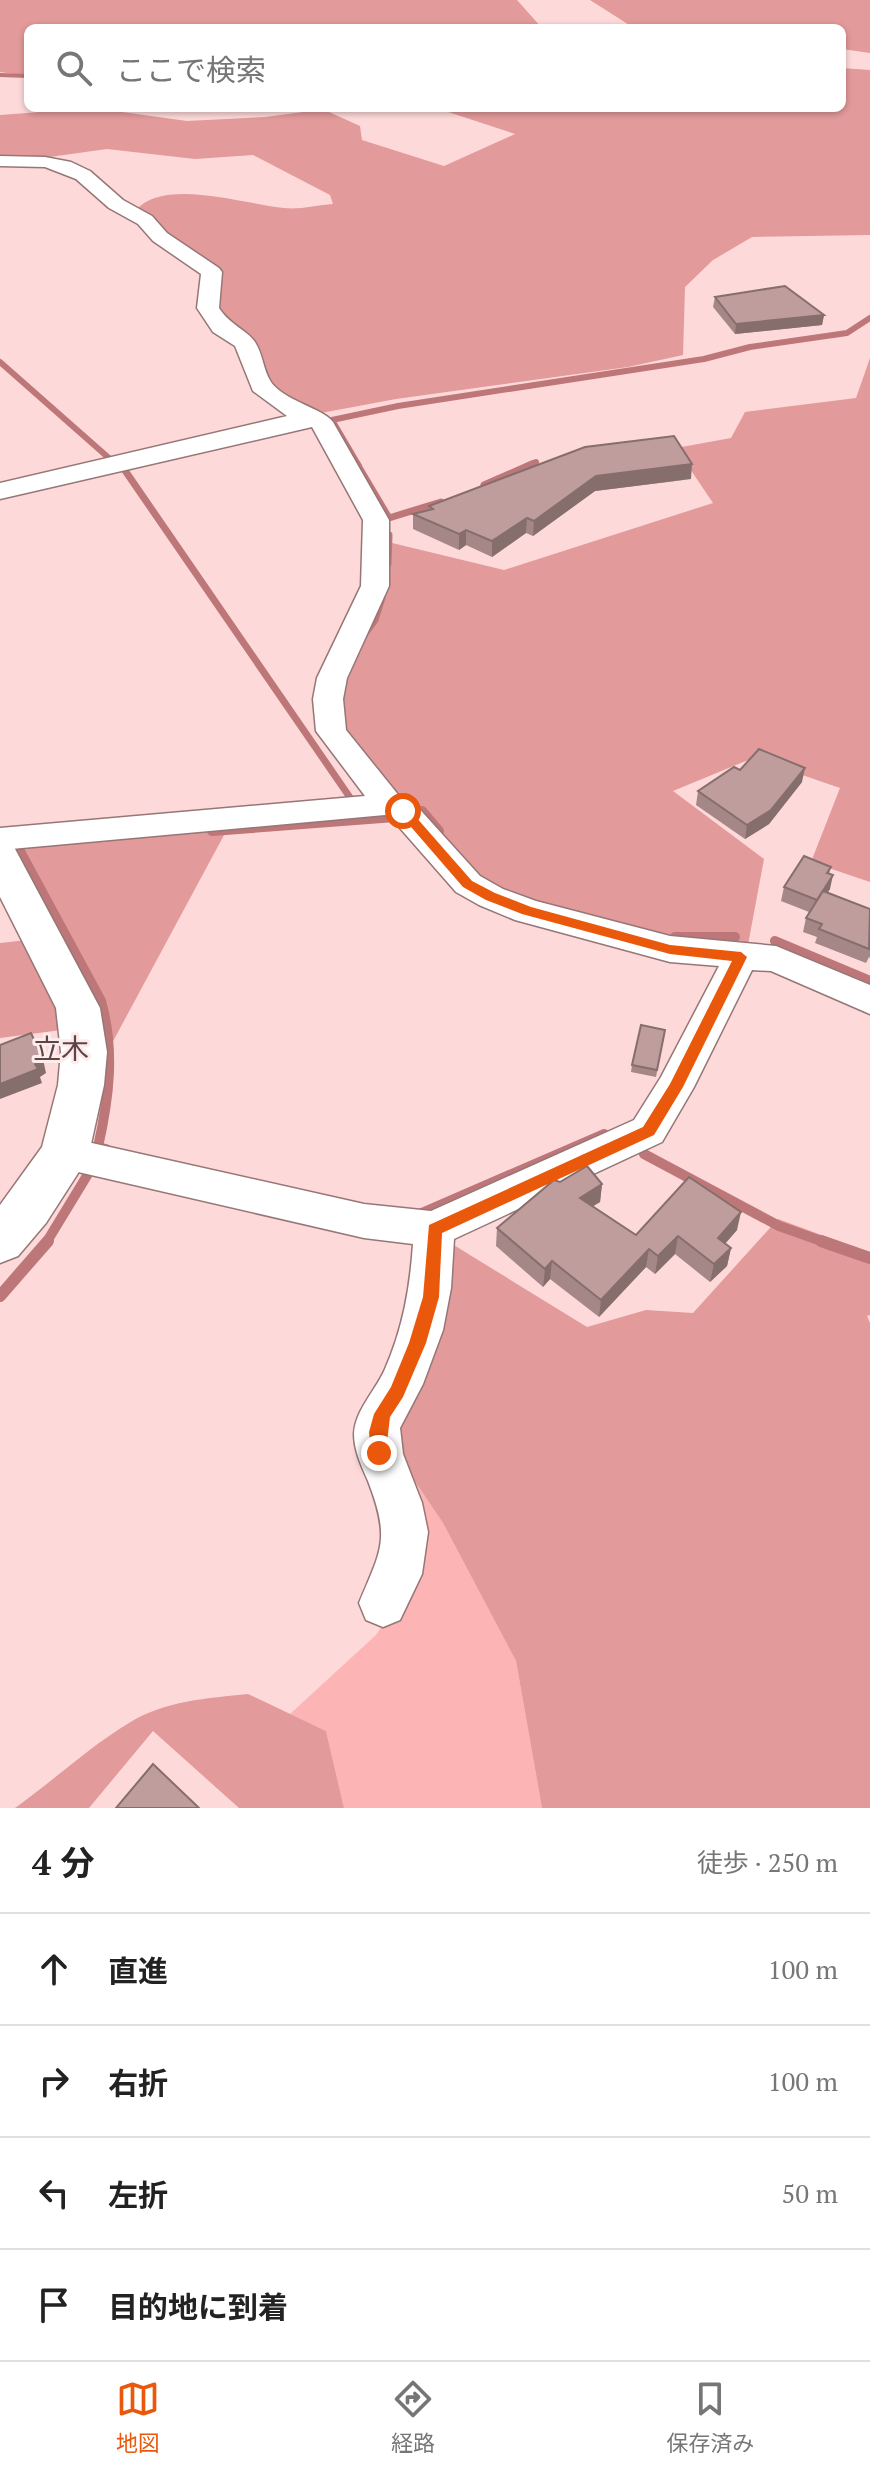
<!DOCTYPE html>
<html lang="ja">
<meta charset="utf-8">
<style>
:root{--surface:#fff;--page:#f6f6f6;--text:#222;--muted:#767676;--line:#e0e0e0;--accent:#ea580c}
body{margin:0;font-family:"PT Serif","Noto Sans JP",serif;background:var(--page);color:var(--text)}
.stop{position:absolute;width:24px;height:24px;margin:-18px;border:6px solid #ea580c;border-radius:50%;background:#fff}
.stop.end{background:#ea580c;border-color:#fff;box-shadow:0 2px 8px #0008}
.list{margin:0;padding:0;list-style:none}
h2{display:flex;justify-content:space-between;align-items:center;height:104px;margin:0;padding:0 32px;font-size:34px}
h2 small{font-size:26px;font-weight:400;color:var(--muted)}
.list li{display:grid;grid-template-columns:52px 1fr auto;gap:24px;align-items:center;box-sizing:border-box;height:112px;padding:0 32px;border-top:2px solid var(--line)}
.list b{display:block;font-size:30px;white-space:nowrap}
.list em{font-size:26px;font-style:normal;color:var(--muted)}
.icon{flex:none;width:44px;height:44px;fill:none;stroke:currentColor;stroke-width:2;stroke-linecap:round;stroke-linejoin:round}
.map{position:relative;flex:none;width:870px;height:1808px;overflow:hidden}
.search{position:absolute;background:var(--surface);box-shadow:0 2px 6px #0004;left:24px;right:24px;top:24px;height:88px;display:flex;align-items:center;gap:20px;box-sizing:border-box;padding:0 28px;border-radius:12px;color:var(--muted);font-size:30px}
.sheet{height:552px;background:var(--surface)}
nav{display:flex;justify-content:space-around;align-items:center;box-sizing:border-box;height:112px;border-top:2px solid var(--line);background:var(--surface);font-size:22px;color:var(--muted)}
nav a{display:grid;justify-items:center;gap:4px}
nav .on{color:var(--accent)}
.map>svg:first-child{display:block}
</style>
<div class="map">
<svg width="870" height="1808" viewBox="0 0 870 1808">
<rect width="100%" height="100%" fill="#fed9d9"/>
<polygon fill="#fcb4b4" points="389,1443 443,1523 516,1661 542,1808 344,1808 326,1731 290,1714 376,1635 408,1588"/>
<g fill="#e39a9b">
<polygon points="0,0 517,0 542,28 28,28 28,76 0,72"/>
<polygon points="590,0 870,0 870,53 842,49 842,28 634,28"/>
<path d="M842 68 870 70V235L752 237 713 260 685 287 683 355 628 367 396 399 321 413 306 411 266 384 215 310 216 272 135 211C163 176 247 205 284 208 299 210 317 205 333 204L330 195 253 155 195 159 107 149 28 160 0 158V115L93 108 187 121 265 117 311 111 329 112 360 126 362 140 444 166 515 134 436 108H842Z"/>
<polygon points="870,358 870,882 811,862 840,788 753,758 673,791 764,859 747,950 669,945 475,882 385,789 346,740 336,699 388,542 504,570 713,503 676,448 731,438 745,412 856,398"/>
<polygon points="230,824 97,1071 20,880 13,842"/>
<polygon points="27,940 69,1029 0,1038 0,943"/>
<polygon points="778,1219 870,1253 870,1315 867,1316 870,1323 870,1808 542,1808 516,1661 443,1523 389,1443 444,1239 587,1327 646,1310 693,1313"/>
<path d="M248 1694 326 1731 344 1808H239L153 1731 89 1808H15C53 1781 89 1747 129 1723 164 1701 208 1698 248 1694Z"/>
</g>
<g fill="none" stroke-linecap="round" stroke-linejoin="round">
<polyline stroke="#be7779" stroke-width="4" points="0,75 28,76"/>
<g stroke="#be7779" stroke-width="6">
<polyline points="0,362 110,459"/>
<polyline points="359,466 332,420 398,406 704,359 750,347 847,333 870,318"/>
<polyline points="527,466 536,462"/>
</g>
<g stroke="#be7779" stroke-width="7">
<polyline points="357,464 389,518 441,502"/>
<polyline points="124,469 351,799"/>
<polyline points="484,485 532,464"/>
<polyline points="388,564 389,535"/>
<polyline points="364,635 375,620 382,598"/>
</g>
<g stroke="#be7779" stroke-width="10">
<polyline points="212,831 395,817 422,811 439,831"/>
<path d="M22 844H16L101 1001C115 1050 109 1098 98 1147L106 1149"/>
<polyline points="675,937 735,937"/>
<polyline points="775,941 870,981"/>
<polyline points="644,1154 779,1226 827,1243"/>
<polyline points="417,1215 604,1134"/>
<polyline points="46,1243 88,1174"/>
</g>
<g stroke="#be7779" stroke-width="12">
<polyline points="821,1241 870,1258"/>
<polyline points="0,1296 48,1241"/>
</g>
<g stroke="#977676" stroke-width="3">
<path id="minor" d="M0 156 45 157 71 162 90 171 123 200 152 216 167 233 219 268 222 272 219 308C230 325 247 330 255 342 263 354 263 370 271 382 283 400 324 409 333 422L389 520V586L347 678 343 699 346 730 400 797 414 803 480 876 503 889 536 901 670 936 776 946 870 985V1014L771 971 752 970 694 1087 662 1142 454 1239 451 1288 443 1330 423 1384 400 1428 403 1454 422 1503 428 1532 422 1574 400 1620 383 1627 366 1620 359 1603C381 1550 391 1540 368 1481 362 1467 354 1451 354 1434 355 1410 376 1390 385 1369 403 1328 410 1288 413 1244L364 1238 65 1169 51 1164 45 1153 51 1142 65 1137 364 1204 431 1211 634 1120 661 1077 719 966 670 962 515 920 479 905 456 892 392 819 385 815 0 850V828L365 796 316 731 313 699 317 678 361 586 363 520 312 427 0 499V483L287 416 253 391 235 346 213 332 197 308 201 274 153 241 138 224 109 208 76 179 45 167 0 166Z"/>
</g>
<g stroke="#977676" stroke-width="3">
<polygon id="tertiary" points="0,843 14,847 100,1008 107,1052 104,1085 89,1153 82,1167 46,1223 18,1256 0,1263 0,1205 42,1147 58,1085 61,1052 56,1008 0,897"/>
</g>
<use href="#minor" fill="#fff" fill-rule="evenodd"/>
<use href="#tertiary" fill="#fff" fill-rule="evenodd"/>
</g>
<g fill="#a48786">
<polygon points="715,297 824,315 822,325 735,334 713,307"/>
<polygon points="691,479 595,491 533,536 526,533 492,557 466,545 459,550 413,529 413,514 429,510 429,506"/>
<polygon points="740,770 802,782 769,824 745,839 696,805 698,791"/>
<polygon points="831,867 829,874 830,889 828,892 870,909 870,958 869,957 866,963 815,943 817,937 803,932 806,918 809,912 781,901 784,887"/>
<polygon points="665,1030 656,1077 631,1072 632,1065"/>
<polygon points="560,1182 602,1184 600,1202 592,1206 636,1235 737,1230 725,1244 731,1248 727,1266 710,1282 675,1254 655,1274 646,1267 599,1317 550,1279 543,1287 496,1246 497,1228"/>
</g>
<g fill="#866e6d">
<polygon points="824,315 822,325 735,334 736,324"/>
<polygon points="692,464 691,479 595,491 533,536 534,521 596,476"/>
<polygon points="527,518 526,533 492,557 492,541"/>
<polygon points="466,530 466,545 459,550 459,534"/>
<polygon points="805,768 802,782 769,824 745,839 747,825"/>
<polygon points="833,875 830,889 813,914 817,900"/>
<polygon points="43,1059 46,1073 40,1077 42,1083 0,1099 0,1084"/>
<polygon points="602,1184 600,1202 578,1216 580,1198"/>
<polygon points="741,1212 737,1230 714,1256 718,1238"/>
<polygon points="678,1236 675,1254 655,1274 658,1256"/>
<polygon points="731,1248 727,1266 710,1282 714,1264"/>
<polygon points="649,1249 646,1267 599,1317 601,1300"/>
<polygon points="552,1261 550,1279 543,1287 545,1269"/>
</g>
<g fill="#bf9d9c" stroke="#866e6d" stroke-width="2">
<polygon points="785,286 824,315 736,324 715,297"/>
<polygon points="674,436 692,464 596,476 534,521 527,518 492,541 466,530 459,534 413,514 433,509 429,506 585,447"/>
<polygon points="759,749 805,768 771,810 747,825 698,791 734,767 740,770"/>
<polygon points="804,856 831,867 827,873 833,875 817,900 784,887"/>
<polygon points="823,891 870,909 869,949 819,929 822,924 806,918"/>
<polygon points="641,1025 665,1030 657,1070 632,1065"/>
<polygon points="31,1033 43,1059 35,1064 38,1069 0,1084 0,1045"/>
<polygon points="587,1166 602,1184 580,1198 636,1235 689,1177 741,1212 718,1238 731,1248 714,1264 678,1236 658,1256 649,1249 601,1300 552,1261 545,1269 497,1228 554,1180 560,1182"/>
<polygon points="153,1764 199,1808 116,1808"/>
</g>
<polygon fill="#ea580c" points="399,808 408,808 472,881 495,893 531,907 670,945 741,952 747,957 683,1087 654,1135 442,1233 439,1297 426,1343 403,1397 390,1417 385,1459 379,1462 372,1459 369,1432 374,1414 391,1387 409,1343 423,1297 429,1225 643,1127 670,1084 732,961 670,954 522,914 486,900 463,887 399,813"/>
<g text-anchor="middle" stroke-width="6" stroke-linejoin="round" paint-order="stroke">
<g font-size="28" fill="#614343" stroke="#fcecec">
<text x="61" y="1059">立木</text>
</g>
</g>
</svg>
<div class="stop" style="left:403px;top:811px"></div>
<div class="stop end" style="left:379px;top:1453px"></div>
<div class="search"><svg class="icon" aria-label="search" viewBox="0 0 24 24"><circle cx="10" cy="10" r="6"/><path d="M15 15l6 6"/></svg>ここで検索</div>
</div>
<section class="sheet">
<h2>4 分<small>徒歩 · 250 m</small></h2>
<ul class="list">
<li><svg class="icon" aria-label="ahead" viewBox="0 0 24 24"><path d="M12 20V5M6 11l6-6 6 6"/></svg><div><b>直進</b></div><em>100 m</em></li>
<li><svg class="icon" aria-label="right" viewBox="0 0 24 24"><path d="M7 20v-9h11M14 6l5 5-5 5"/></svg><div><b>右折</b></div><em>100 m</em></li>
<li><svg class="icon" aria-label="left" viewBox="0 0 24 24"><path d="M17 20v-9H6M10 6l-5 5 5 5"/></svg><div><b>左折</b></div><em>50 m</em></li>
<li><svg class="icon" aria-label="arrive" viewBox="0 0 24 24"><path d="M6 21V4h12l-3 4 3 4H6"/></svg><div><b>目的地に到着</b></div></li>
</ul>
</section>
<nav>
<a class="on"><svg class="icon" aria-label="map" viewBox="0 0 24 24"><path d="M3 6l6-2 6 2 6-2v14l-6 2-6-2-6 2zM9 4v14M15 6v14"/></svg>地図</a>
<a><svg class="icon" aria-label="directions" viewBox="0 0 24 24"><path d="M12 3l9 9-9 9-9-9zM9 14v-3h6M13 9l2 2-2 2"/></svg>経路</a>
<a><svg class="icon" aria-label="saved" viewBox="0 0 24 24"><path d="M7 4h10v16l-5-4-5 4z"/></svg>保存済み</a>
</nav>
